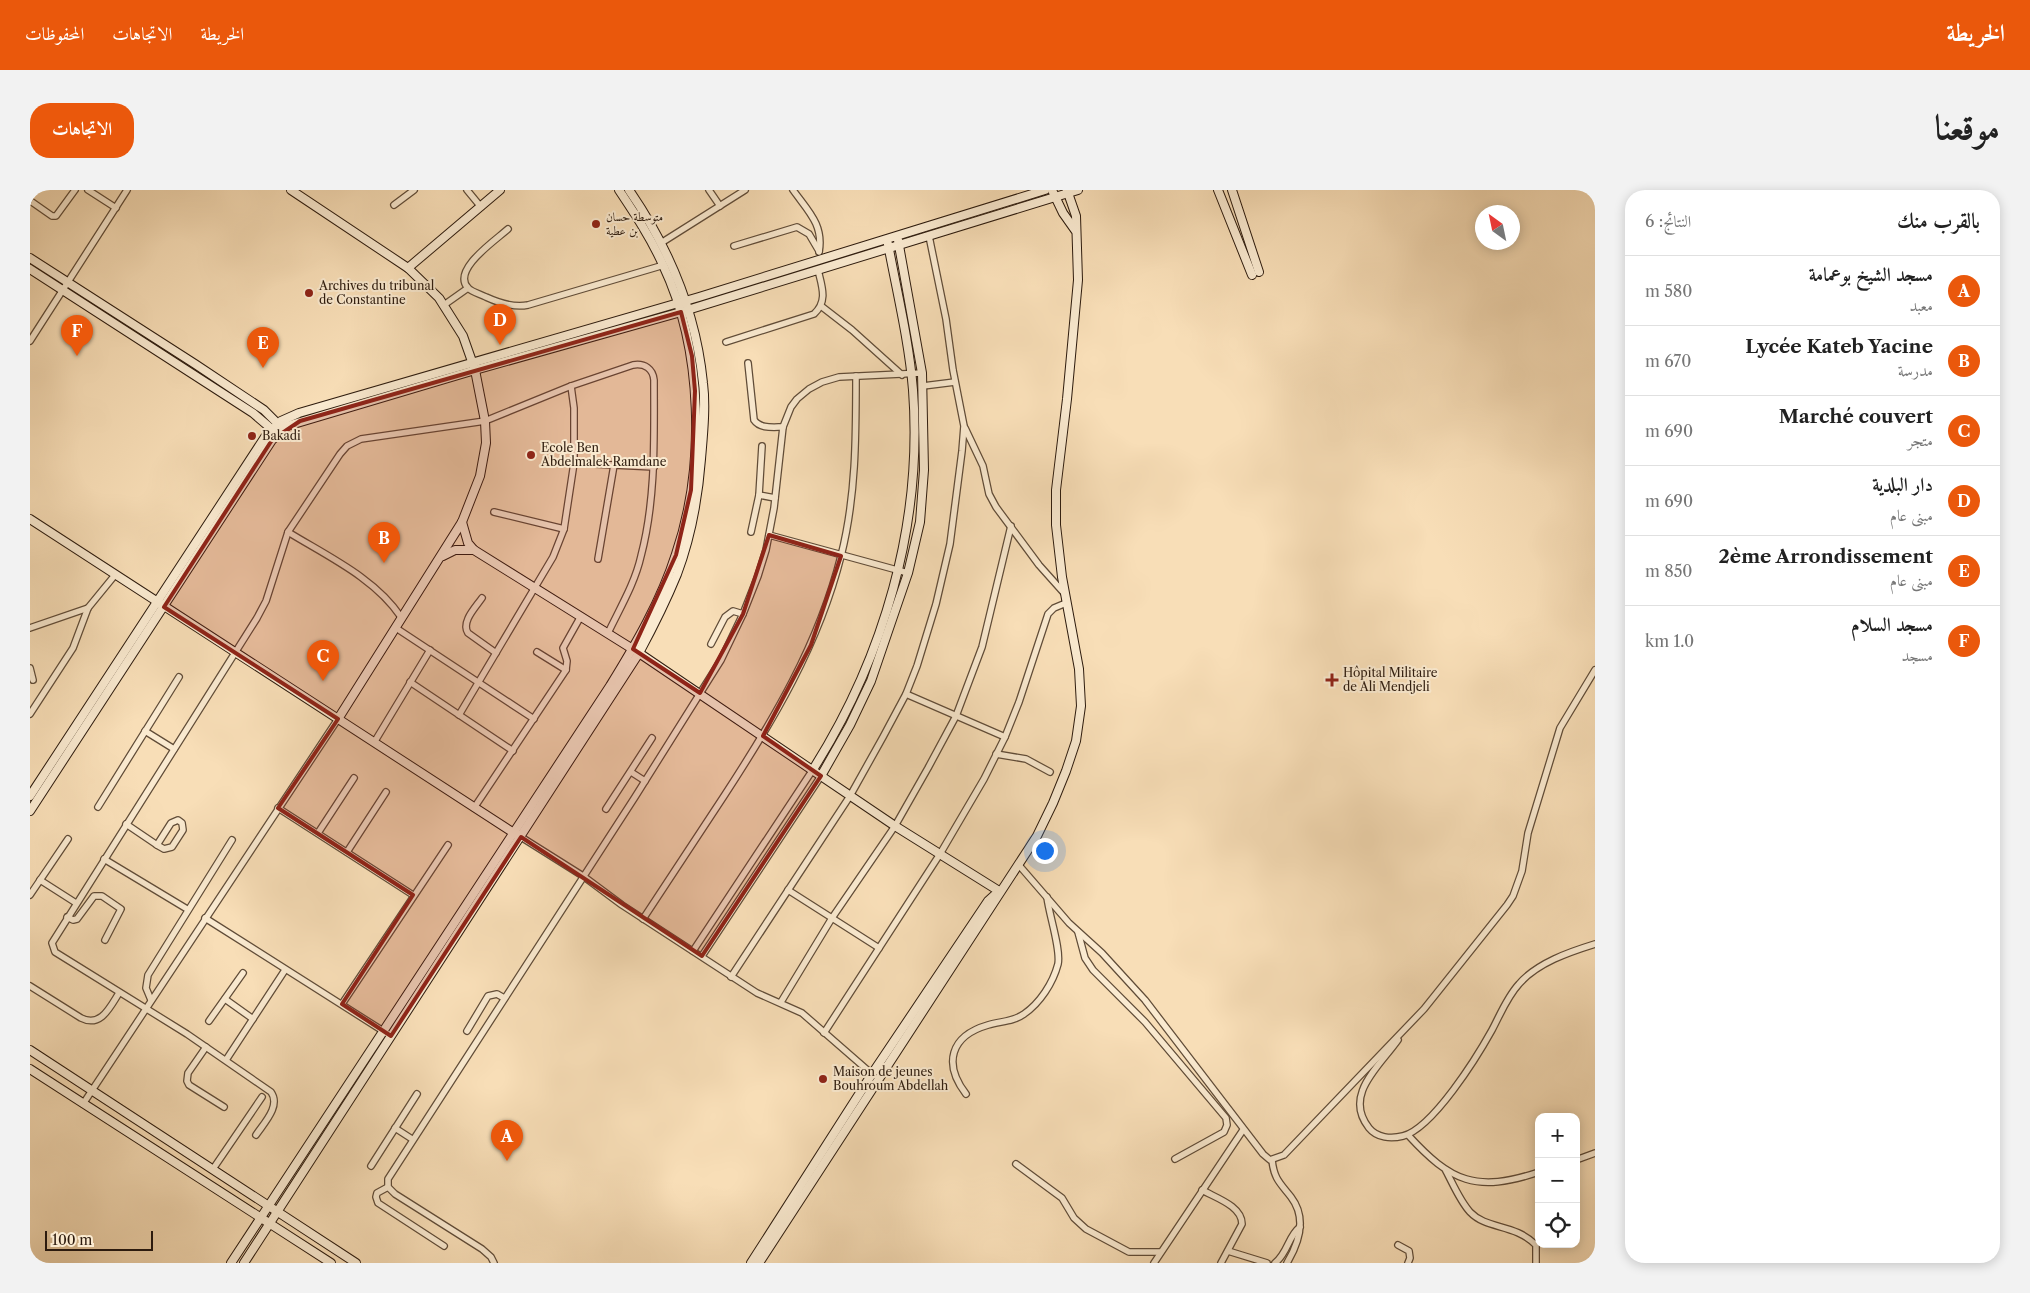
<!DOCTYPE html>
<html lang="ar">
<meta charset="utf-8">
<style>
:root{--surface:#fff;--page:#f2f2f2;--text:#222;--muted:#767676;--line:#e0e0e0;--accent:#ea580c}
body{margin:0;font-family:"Libre Caslon Text",Amiri,serif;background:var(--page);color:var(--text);direction:rtl}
.controls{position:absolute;right:15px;bottom:15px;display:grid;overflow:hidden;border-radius:10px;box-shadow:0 2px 12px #0003}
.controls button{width:45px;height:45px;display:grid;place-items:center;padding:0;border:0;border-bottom:1px solid var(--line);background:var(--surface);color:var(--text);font:25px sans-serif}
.compass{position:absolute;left:1445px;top:15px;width:45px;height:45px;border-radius:50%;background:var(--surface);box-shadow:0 2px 12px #0003;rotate:327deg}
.scale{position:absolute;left:15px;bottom:12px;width:108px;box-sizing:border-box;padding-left:5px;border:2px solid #2d1b0e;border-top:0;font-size:14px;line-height:18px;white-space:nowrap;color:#2d1b0e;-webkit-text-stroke:4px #faead0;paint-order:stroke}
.you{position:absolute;left:1014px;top:660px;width:18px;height:18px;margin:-12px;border:4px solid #fff;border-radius:50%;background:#1a73e8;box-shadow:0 0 0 8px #1a73e833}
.badge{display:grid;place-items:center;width:32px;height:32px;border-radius:50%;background:var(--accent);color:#fff;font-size:16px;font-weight:700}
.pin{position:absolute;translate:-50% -41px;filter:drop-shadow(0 1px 2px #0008)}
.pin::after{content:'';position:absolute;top:26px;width:18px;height:15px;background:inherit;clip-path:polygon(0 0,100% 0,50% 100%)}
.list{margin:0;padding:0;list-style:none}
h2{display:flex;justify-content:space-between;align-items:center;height:65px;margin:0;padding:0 20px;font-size:21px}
h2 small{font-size:16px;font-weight:400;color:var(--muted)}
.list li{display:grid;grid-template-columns:32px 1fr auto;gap:15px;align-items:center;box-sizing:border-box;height:70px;padding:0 20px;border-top:1px solid var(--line)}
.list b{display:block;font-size:19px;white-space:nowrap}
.list p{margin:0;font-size:16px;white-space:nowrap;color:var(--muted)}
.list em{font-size:16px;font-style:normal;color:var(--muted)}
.icon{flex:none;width:28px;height:28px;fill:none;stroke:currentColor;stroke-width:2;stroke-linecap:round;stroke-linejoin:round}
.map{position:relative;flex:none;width:1565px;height:1073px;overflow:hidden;direction:ltr;border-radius:20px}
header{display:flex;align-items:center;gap:30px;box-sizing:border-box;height:70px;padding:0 25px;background:var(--accent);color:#fff}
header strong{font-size:24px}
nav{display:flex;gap:28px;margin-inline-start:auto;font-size:18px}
.intro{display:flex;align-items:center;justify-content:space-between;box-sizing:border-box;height:120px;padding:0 30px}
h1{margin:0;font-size:35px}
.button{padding:12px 22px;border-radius:20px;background:var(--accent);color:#fff;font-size:18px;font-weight:700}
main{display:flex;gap:30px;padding:0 30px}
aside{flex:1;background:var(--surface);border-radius:20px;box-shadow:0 2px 12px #0003}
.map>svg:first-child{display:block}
</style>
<header>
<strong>الخريطة</strong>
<nav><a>الخريطة</a><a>الاتجاهات</a><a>المحفوظات</a></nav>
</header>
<div class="intro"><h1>موقعنا</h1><a class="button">الاتجاهات</a></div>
<main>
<aside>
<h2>بالقرب منك<small>النتائج: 6</small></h2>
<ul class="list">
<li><span class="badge">A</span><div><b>مسجد الشيخ بوعمامة</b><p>معبد</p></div><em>580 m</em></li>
<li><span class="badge">B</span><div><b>Lycée Kateb Yacine</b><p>مدرسة</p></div><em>670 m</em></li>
<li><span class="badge">C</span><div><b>Marché couvert</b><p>متجر</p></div><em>690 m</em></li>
<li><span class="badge">D</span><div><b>دار البلدية</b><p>مبنى عام</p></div><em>690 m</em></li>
<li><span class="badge">E</span><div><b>2ème Arrondissement</b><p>مبنى عام</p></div><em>850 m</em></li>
<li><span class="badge">F</span><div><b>مسجد السلام</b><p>مسجد</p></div><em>1.0 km</em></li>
</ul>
</aside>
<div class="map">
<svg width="1565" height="1073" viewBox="0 0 1565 1073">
<rect width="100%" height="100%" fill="#f8deb7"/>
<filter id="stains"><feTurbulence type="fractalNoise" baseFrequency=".004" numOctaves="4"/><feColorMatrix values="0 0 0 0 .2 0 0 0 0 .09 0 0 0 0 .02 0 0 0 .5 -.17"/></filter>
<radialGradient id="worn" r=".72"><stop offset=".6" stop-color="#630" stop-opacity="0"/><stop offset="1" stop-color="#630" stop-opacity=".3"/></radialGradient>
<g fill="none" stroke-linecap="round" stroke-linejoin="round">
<g stroke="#604c38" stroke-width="8">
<g id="street">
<polyline points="58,0 86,18"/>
<polyline points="437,0 451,17"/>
<polyline points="679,0 690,16"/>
<path d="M763 0C778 21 794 35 789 62"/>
<polyline points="2,12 22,26 26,26 45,0"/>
<polyline points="364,15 384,0"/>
<path d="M478 39C466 50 421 80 438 98 442 102 450 104 456 107 469 113 483 118 498 115L634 75"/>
<polyline points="631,53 715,0"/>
<polyline points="704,56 767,37 779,44 789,61"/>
<polyline points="414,115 438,98"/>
<polyline points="791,116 822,140 872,185"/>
<polyline points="0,151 97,0"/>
<path d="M696 152 784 124C798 111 792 97 788 80"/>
<path d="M718 173 724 230C730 239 743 237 753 237"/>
<polyline points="893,196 925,192"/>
<polyline points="935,238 953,276 959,304 966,317 1009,375 1034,403"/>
<polyline points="544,273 624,277"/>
<polyline points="729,305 732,256"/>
<polyline points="464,322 534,339"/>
<path d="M258 342C297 366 345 388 371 427"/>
<polyline points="721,342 729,305 745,308"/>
<polyline points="739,345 878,383"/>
<polyline points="568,369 584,275"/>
<path d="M452 408C445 418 431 432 438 443L466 463"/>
<polyline points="0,438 58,418"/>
<polyline points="366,438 504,529"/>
<polyline points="681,454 695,427 703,421 713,424"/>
<polyline points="507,462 536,480"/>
<polyline points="0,478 3,490"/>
<polyline points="380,492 483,561"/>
<polyline points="876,504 975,547"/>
<polyline points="0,524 43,458 58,418 85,385"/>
<polyline points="429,525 523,367 534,339 544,273 544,218 541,196"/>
<polyline points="115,541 144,559"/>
<polyline points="345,551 400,460"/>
<polyline points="966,564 996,569 1020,582"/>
<polyline points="601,582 615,591"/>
<polyline points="68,617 149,487"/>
<polyline points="248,618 383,705"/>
<polyline points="444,618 536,480 537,471 533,458 551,426"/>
<polyline points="576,619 622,548"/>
<polygon points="148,630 152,633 153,640 142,657 134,659 127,655 141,633"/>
<polyline points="96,634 127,655"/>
<polyline points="288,643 324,588"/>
<polyline points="491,647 553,686 592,715 727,803 772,823 842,884"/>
<polyline points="317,662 356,602"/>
<polyline points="74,669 157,719"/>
<polyline points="988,674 1039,733 1072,763 1115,810 1233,964 1240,970 1254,965 1394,819 1477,715 1483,706 1492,681 1498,643 1530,538 1565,480"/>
<polyline points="10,690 46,713"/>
<polyline points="758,700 849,758"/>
<polyline points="0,705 38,649"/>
<polyline points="37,727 43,730 47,729 64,706 72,706 91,719 75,750"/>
<polyline points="175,728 361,846"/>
<path d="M613 729C640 688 667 647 694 606 743 531 789 454 811 366 826 307 826 247 826 186"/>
<polyline points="1048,742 1055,768 1063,780 1115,832 1196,928 1197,935 1194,942 1145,969"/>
<polyline points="663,761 782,581"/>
<polyline points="672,766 791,586"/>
<polyline points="701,787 820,606 853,547 876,504 887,476 906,414 920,354 932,261 934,236 923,180 916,129 899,46"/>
<path d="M0 796 51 828C71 838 80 817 89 803"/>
<polyline points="195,809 223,829"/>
<polyline points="121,810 116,798 118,785 202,650"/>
<polyline points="751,812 802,728 865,636 898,578 926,526 952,457 981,336"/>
<polyline points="312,814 418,655"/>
<polyline points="179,831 213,783"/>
<polyline points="437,841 458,806 467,804 474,808"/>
<polyline points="794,843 910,664 954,589 975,547 989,512 1018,424 1024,418 1036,413"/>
<path d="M1368 850C1349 877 1313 905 1339 938 1347 948 1361 949 1373 946 1403 938 1447 867 1462 840 1470 825 1477 807 1489 794 1507 773 1539 762 1565 754"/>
<polyline points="176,857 158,883 157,891 159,895 194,917"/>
<polyline points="196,870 255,780"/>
<path d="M936 904C913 874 920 846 958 835 971 831 983 832 994 824 1010 813 1023 793 1028 774 1031 759 1019 725 1017 707"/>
<polyline points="53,914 308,529"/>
<polyline points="365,938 382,949"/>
<path d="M226 945C234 933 251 916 241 902L157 844 25 762 22 753 227 428 236 411 258 342 310 264 317 256 331 249 455 231 541 196 603 175C615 173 623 179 624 190 624 249 626 309 611 366 605 393 590 418 578 443"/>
<path d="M1378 945C1421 992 1446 1003 1509 982"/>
<path d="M1242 970C1244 989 1250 993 1261 1007 1277 1028 1269 1053 1257 1073"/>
<polyline points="1546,970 1565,963"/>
<polyline points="986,974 1032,1008 1044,1028 1056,1039 1099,1062 1130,1062"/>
<polyline points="341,976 387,904"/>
<polyline points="183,979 232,907"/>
<path d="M1416 981C1423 994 1430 1011 1440 1022 1457 1040 1484 1033 1506 1055V1073"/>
<polyline points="358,997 347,1003 346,1007 348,1013 414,1056"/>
<path d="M1172 1000C1186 1008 1212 1016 1212 1034L1191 1073"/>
<polyline points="1368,1055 1379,1061 1380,1068 1378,1073"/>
<polyline points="1198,1061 1237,1073"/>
<polyline points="464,1073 461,1067 452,1059 365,1004 358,997 358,989 605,607 691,470 713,424 728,386 736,360 744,318 753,237 761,217 767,209 779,199 792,192 809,187 892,183"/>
<polyline points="1124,1073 1213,940"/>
<path d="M1245 1073C1258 1063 1258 1046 1270 1037"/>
</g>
</g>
<g stroke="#2d1b0e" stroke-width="10">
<g id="secondary">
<polyline points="261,0 378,78 409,108 433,146 445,180 455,231 456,253 450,286 432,332 308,529"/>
<polyline points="1022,0 1033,23 1045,40"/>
<polyline points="1188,0 1222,85"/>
<polyline points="1202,0 1229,82"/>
<polyline points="0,68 165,174 234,220 250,236"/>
<polyline points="378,78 470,0"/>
<polyline points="0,79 223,223 244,241"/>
<polyline points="0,329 487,645"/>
<polyline points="432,332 438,353 444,360 609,463 865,636 969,701"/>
<polyline points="413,366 425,360 444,360"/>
<path d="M782 581C854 468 893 334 883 200 879 151 867 102 858 54"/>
<polyline points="791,586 820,535 841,491 878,383 890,332 894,280 892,183 868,50"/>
<polyline points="0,606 235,247 251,231 269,223 669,107 1015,0"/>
<polyline points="0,621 242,250 257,236 445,180 651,122 1048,0"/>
<polyline points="0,860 326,1073"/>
<polyline points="0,879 301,1073"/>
<path d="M201 1073 580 496C606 454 631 411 646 364 676 276 673 159 633 75 621 48 605 24 589 0"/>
<path d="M214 1073 609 463C623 437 636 411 647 384 661 347 668 308 671 269 673 245 676 217 673 193 666 123 639 58 599 0"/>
<polyline points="721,1073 842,884 958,711 969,701"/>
<polyline points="729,1073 1007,646 1023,613 1036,581 1046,551 1051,516 1049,479 1032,387 1026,335 1026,300 1037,209 1048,90 1046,26 1037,0"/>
</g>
</g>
<use href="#street" stroke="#faead0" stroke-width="5.5"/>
<use href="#secondary" stroke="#faead0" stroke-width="8"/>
</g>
<path fill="#8f2418" fill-opacity="0.2" stroke="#8f2418" stroke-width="4" stroke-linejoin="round" d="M651 122 662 166 665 201 661 300 646 365 603 459 670 503 713 424 739 345 811 366 781 455 733 546 791 586 672 766 491 647 361 846 312 814 383 705 248 618 308 529 134 417 242 250 270 231Z"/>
<g fill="#8f2418" stroke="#faead0" stroke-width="2">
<circle cx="566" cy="34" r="5"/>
<circle cx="279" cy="103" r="5"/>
<circle cx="222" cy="246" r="5"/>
<circle cx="501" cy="265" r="5"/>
<path d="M1299.5 482.5h5v5h5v5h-5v5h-5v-5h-5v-5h5z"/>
<circle cx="793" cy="889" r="5"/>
</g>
<g text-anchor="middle" stroke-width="4" stroke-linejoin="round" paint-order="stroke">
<g font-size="12" fill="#2d1b0e" stroke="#faead0" text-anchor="start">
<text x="576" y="31">متوسطة حسان<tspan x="576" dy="14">بن عطية</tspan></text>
<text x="289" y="100">Archives du tribunal<tspan x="289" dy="14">de Constantine</tspan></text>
<text x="232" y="250">Bakadi</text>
<text x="511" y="262">Ecole Ben<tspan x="511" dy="14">Abdelmalek Ramdane</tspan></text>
<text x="1313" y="487">Hôpital Militaire<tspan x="1313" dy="14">de Ali Mendjeli</tspan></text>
<text x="803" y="886">Maison de jeunes<tspan x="803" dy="14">Bouhroum Abdellah</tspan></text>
</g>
</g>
<rect width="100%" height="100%" filter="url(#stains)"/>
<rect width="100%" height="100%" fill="url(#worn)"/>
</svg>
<div class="controls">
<button>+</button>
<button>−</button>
<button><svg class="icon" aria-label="locate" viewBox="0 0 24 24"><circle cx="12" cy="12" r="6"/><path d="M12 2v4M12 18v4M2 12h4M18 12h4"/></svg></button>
</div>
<svg class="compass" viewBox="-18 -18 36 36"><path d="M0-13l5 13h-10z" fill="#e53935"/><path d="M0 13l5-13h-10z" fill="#767676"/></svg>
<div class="scale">100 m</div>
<div class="you"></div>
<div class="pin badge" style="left:477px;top:971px">A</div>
<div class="pin badge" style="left:354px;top:373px">B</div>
<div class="pin badge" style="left:293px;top:491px">C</div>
<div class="pin badge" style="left:470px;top:155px">D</div>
<div class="pin badge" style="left:233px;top:178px">E</div>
<div class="pin badge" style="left:47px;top:166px">F</div>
</div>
</main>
